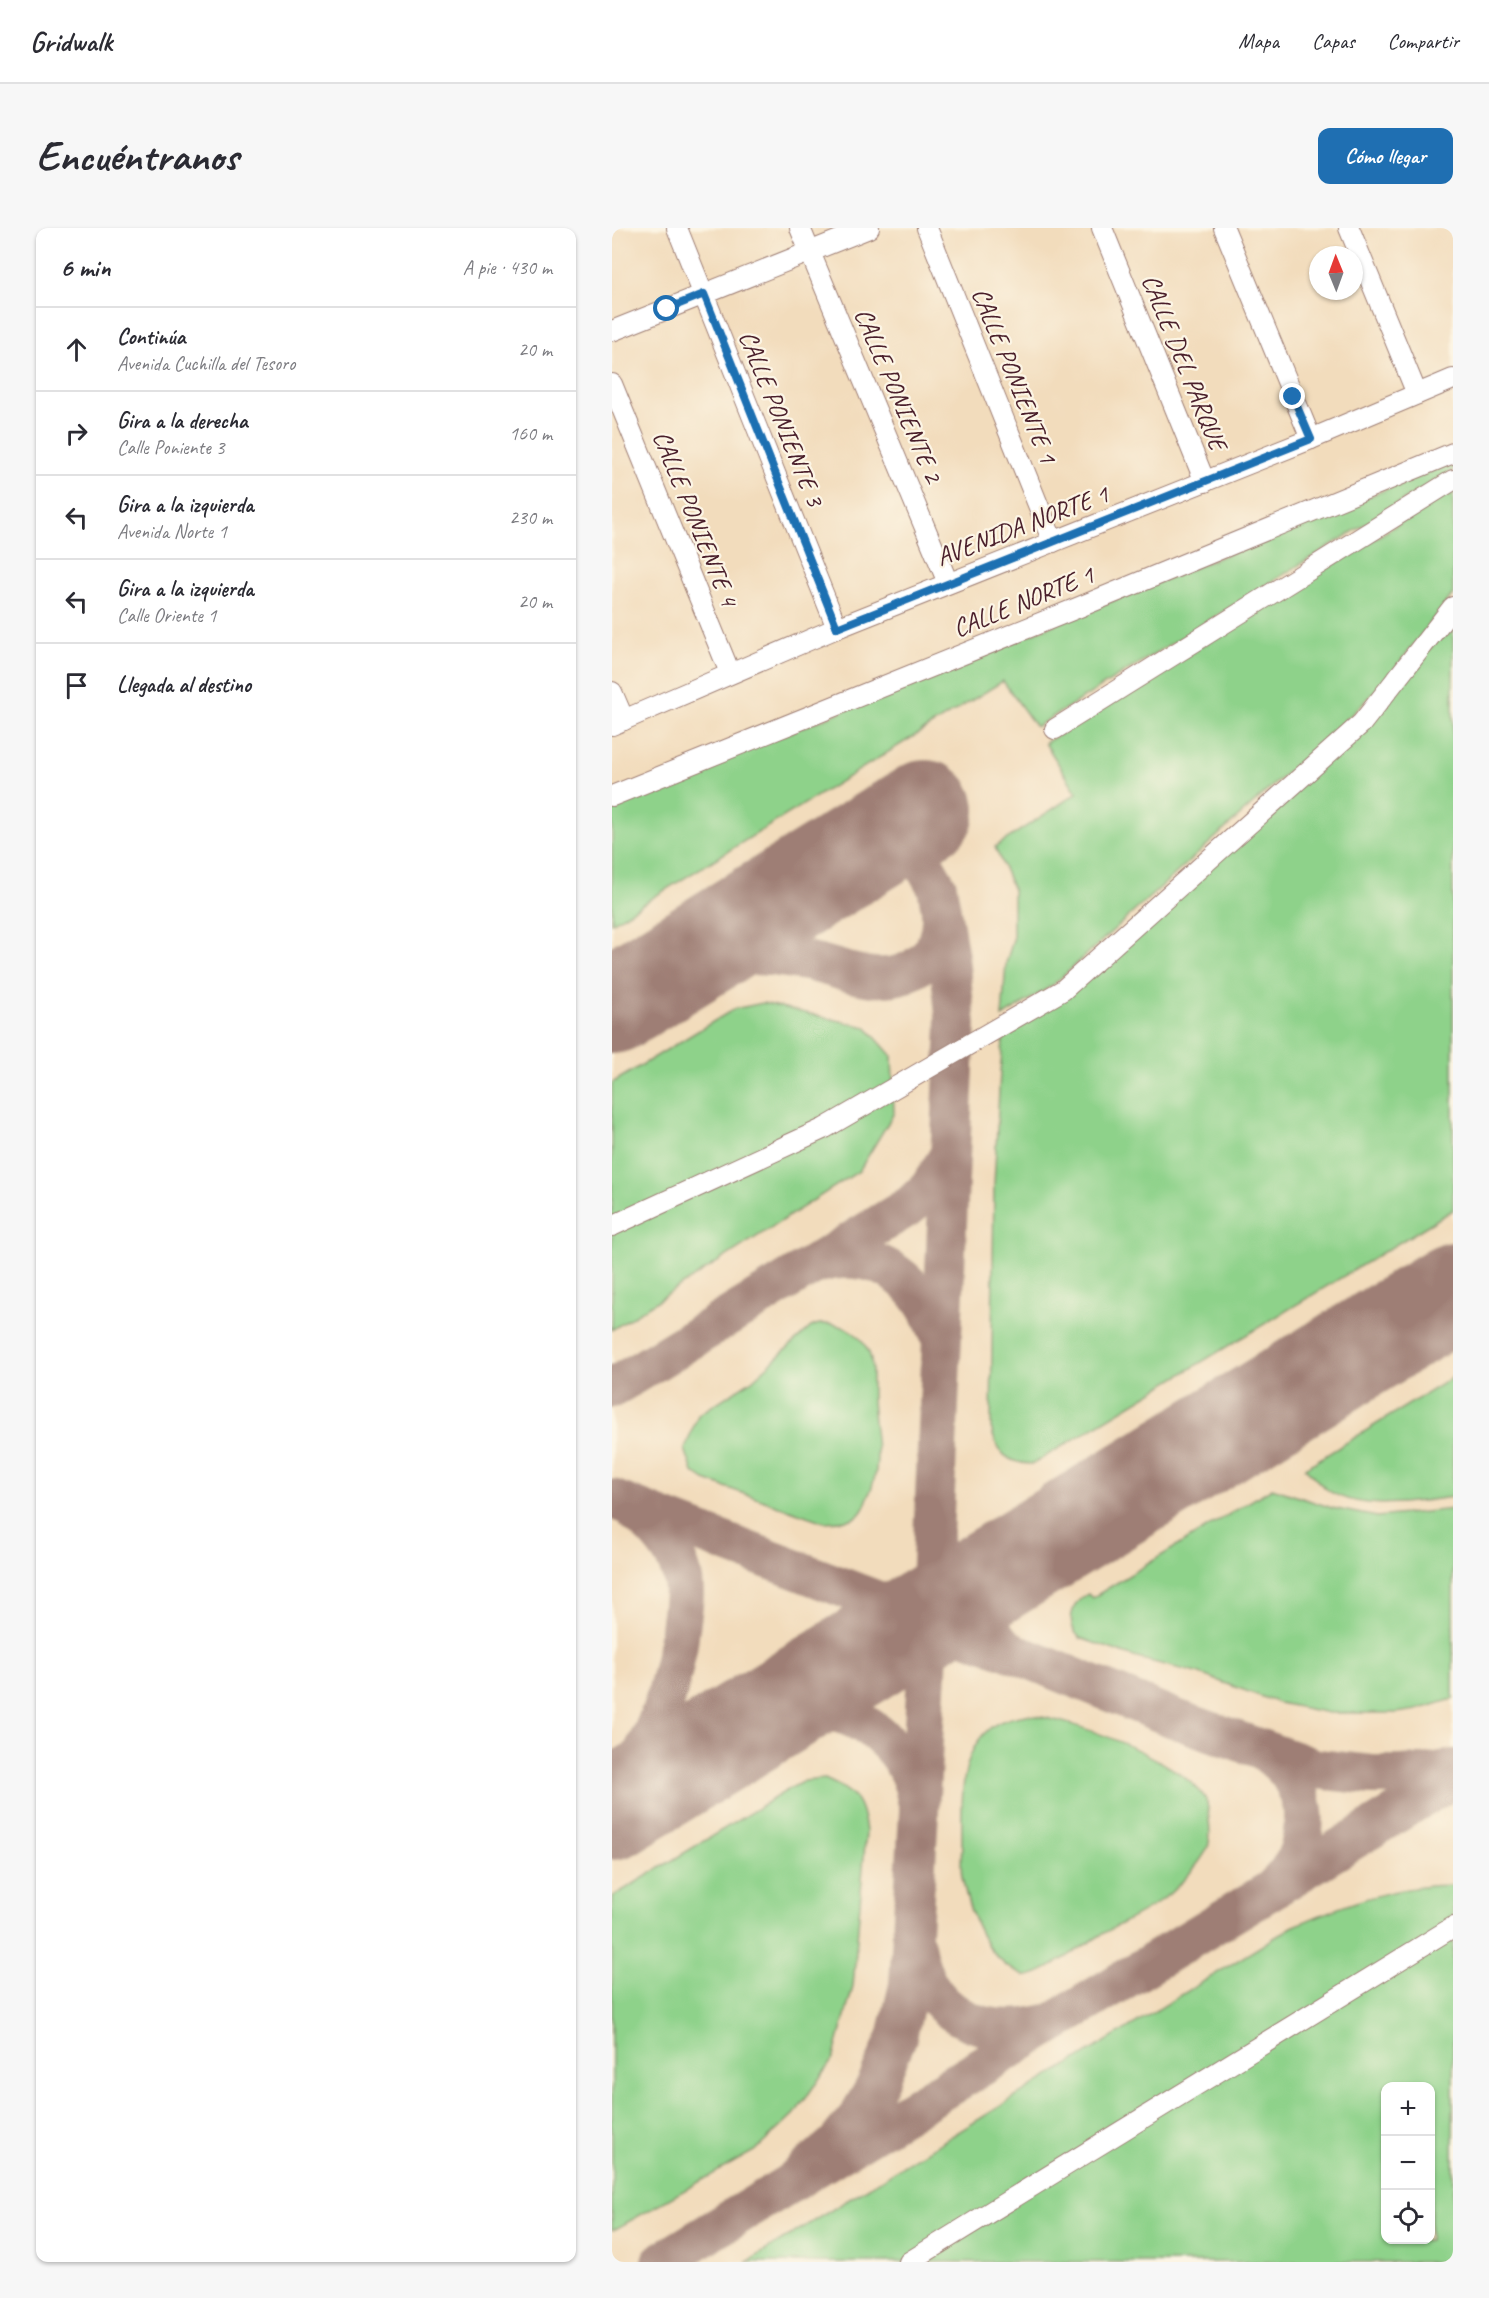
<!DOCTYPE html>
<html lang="es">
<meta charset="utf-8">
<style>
:root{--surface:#fff;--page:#f7f7f7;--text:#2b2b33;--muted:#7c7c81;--line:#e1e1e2;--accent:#1f6fb2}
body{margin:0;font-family:Caveat,sans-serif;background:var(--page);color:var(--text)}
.controls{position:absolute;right:18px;bottom:18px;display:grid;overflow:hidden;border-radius:12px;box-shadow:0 2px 4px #0004}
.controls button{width:54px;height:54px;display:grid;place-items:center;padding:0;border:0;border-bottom:2px solid var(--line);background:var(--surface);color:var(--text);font:30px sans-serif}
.compass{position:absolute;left:697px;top:18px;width:54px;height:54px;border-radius:50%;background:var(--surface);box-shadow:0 2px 4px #0004;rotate:359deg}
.stop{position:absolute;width:18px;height:18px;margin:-14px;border:4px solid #1f6fb2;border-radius:50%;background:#fff}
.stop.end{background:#1f6fb2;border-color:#fff;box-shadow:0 2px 6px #0008}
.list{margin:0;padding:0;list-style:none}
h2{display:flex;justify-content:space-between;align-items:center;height:78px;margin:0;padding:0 24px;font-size:26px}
h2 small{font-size:20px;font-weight:400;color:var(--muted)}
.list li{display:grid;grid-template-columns:39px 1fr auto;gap:18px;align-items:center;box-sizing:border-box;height:84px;padding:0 24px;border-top:2px solid var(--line)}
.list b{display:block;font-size:22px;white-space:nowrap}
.list p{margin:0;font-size:20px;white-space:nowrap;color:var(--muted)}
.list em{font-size:20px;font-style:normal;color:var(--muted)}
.icon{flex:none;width:33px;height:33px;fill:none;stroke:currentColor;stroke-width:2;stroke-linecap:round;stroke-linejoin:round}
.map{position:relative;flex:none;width:841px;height:2034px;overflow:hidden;border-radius:12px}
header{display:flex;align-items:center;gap:36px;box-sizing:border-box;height:84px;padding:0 30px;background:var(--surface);border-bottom:2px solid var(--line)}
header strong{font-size:28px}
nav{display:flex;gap:33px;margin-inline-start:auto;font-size:21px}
.intro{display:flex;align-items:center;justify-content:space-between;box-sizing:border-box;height:144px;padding:0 36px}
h1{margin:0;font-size:42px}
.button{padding:15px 27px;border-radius:12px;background:var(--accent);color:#fff;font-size:21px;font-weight:700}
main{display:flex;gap:36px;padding:0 36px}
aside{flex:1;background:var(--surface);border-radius:12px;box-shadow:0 2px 4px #0004}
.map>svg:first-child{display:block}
</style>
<header>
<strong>Gridwalk</strong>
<nav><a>Mapa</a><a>Capas</a><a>Compartir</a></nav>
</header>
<div class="intro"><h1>Encuéntranos</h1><a class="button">Cómo llegar</a></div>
<main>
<aside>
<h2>6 min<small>A pie · 430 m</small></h2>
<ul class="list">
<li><svg class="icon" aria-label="ahead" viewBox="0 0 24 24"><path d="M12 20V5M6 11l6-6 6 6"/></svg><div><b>Continúa</b><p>Avenida Cuchilla del Tesoro</p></div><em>20 m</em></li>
<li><svg class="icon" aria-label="right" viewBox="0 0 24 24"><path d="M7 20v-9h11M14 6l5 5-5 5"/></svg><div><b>Gira a la derecha</b><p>Calle Poniente 3</p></div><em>160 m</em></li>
<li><svg class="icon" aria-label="left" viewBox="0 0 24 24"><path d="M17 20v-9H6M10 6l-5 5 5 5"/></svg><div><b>Gira a la izquierda</b><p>Avenida Norte 1</p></div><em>230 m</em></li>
<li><svg class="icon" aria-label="left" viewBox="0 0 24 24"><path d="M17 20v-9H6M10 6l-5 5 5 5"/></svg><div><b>Gira a la izquierda</b><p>Calle Oriente 1</p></div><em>20 m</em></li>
<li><svg class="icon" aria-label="arrive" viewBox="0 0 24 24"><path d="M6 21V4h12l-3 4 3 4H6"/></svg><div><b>Llegada al destino</b></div></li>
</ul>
</aside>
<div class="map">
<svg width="841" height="2034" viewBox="0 0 841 2034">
<rect width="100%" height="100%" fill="#fcf5e5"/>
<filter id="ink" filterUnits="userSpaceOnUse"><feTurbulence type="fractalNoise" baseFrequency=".0167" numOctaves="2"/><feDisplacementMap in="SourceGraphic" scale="12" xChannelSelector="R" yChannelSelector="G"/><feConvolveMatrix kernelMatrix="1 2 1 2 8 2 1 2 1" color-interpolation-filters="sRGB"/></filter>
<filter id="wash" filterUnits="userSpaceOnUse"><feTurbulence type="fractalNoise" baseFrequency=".008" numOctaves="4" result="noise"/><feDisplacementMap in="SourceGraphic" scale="24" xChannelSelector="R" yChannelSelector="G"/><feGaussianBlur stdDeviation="1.35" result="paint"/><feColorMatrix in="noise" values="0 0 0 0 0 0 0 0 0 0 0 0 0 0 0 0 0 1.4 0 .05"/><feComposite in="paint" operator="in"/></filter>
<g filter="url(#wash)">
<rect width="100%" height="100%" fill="#f2dcbc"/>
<g fill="#8ed28a" stroke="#6c785a" stroke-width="1.5" fill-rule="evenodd">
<polygon points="841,234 841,242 424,499 391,453 0,695 0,577"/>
<polygon points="841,262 841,366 784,439 751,476 441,757 390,789 394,735 401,712 401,662 383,619 465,565 433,515"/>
<path d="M841 393V982L421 1236C395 1236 384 1224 379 1199L382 957 388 844 392 804 751 499Z"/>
<polygon points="151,775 254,799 280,828 282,885 247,943 0,1102 0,855 122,781"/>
<path d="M207 1096C226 1095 244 1101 254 1119 263 1132 259 1154 260 1169 261 1207 273 1231 256 1269 254 1276 251 1285 244 1289 235 1294 223 1293 212 1294L93 1252 81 1244 73 1221 86 1187 139 1153 199 1099Z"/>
<path d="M841 1149V1269C804 1274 745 1285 713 1260 706 1254 700 1246 693 1240Z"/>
<path d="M660 1260 720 1280 765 1289 841 1281V1471L805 1482 784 1485H717L667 1475 585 1445 525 1430 468 1410C453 1396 459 1374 476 1366L480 1370Z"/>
<path d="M414 1487C459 1490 569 1532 593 1570 597 1577 596 1584 597 1592 598 1601 599 1610 596 1619 588 1637 560 1666 544 1676 526 1688 507 1696 489 1707 475 1715 427 1750 413 1748 409 1747 405 1744 401 1742 370 1724 357 1684 350 1649 348 1638 350 1625 350 1613 350 1577 346 1527 377 1501 387 1492 401 1489 414 1487Z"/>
<path d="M213 1551C243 1565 250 1570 254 1604L241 1759 221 1831 184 1884 144 1922 0 2003V1669L177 1561 192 1553Z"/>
<path d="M841 1657V2034H135L680 1699C732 1676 784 1657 841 1657ZM774 1858H818V2012H774Z"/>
</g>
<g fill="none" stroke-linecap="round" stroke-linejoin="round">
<g stroke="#9e7e74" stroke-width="40">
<path d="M30 757C59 742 87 730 121 727 145 726 171 729 194 733 216 737 239 747 261 749 301 752 331 727 329 687"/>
<path d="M207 1035C269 1018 308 1054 329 1110"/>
<polyline points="0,1160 299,977 317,960 338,926"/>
<polyline points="0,1271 402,1425 564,1491 705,1541 760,1547 789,1547 818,1545 841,1541"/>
<polyline points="292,1366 318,1365 333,1362 392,1339"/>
<path d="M402 1425C361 1401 376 1357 407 1331"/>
<path d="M197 1459C230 1439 268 1410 308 1406 319 1405 330 1407 341 1408"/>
<path d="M137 1496C155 1491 174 1483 192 1482 247 1478 296 1519 305 1572"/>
<path d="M651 1522C661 1530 672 1538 678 1548 701 1584 694 1630 663 1658"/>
<path d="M0 1570C43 1520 62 1457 69 1393 71 1377 74 1362 70 1347 63 1321 44 1301 24 1285"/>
<path d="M303 1718C315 1787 369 1812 435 1796"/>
<polyline points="177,1956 224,1916 246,1889 264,1858 285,1809 297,1757 315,1445 344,796 337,729 325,659 289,596"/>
<polyline points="49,2034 841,1551"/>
</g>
<g stroke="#9e7e74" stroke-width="100">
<polyline points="0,776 313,582"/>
<polyline points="0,1582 841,1064"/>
</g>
</g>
</g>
<g filter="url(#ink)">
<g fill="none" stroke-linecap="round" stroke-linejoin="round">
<g stroke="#9e7e74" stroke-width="22">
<g id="minor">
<polyline points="65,0 225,400"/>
<polyline points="188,0 336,355"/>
<polyline points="315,0 441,314"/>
<polyline points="490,0 593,254"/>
<polyline points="612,0 699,211"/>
<polyline points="737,0 805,166"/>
<polyline points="0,103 257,0"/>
<polyline points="0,156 118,445"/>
<polyline points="0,464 12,492"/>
<polyline points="0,497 225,400 699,211 841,151"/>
<polyline points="443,501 841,252"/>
<polyline points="0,568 465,380 841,225"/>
<polyline points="0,998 213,900 451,762 750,495 841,379"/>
<polyline points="297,2034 841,1699"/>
</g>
</g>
<use href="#minor" stroke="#fff" stroke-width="20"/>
</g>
</g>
<g fill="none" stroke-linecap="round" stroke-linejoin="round" filter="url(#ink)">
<polyline stroke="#1f6fb2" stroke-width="8" points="55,81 92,66 225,400 699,211 681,169"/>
</g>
<g text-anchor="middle" stroke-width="4.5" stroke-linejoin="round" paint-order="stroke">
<g font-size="26" fill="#4a1f2b" stroke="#fcf5e5">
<text transform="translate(573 134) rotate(68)" y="9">CALLE DEL PARQUE</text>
<text transform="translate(403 147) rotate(68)" y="9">CALLE PONIENTE 1</text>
<text transform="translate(287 167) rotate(67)" y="9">CALLE PONIENTE 2</text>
<text transform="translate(170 190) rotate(68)" y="9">CALLE PONIENTE 3</text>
<text transform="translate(84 290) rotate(68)" y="9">CALLE PONIENTE 4</text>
<text transform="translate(410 297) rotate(-21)" y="9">AVENIDA NORTE 1</text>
<text transform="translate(411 373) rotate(-22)" y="9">CALLE NORTE 1</text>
</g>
</g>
</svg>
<div class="controls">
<button>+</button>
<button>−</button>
<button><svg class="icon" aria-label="locate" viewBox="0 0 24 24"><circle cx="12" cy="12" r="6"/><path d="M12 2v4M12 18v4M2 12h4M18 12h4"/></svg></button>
</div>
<svg class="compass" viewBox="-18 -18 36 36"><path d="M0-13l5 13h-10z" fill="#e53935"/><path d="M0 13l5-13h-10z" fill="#7c7c81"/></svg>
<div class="stop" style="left:55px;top:81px"></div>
<div class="stop end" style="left:681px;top:169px"></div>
</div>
</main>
